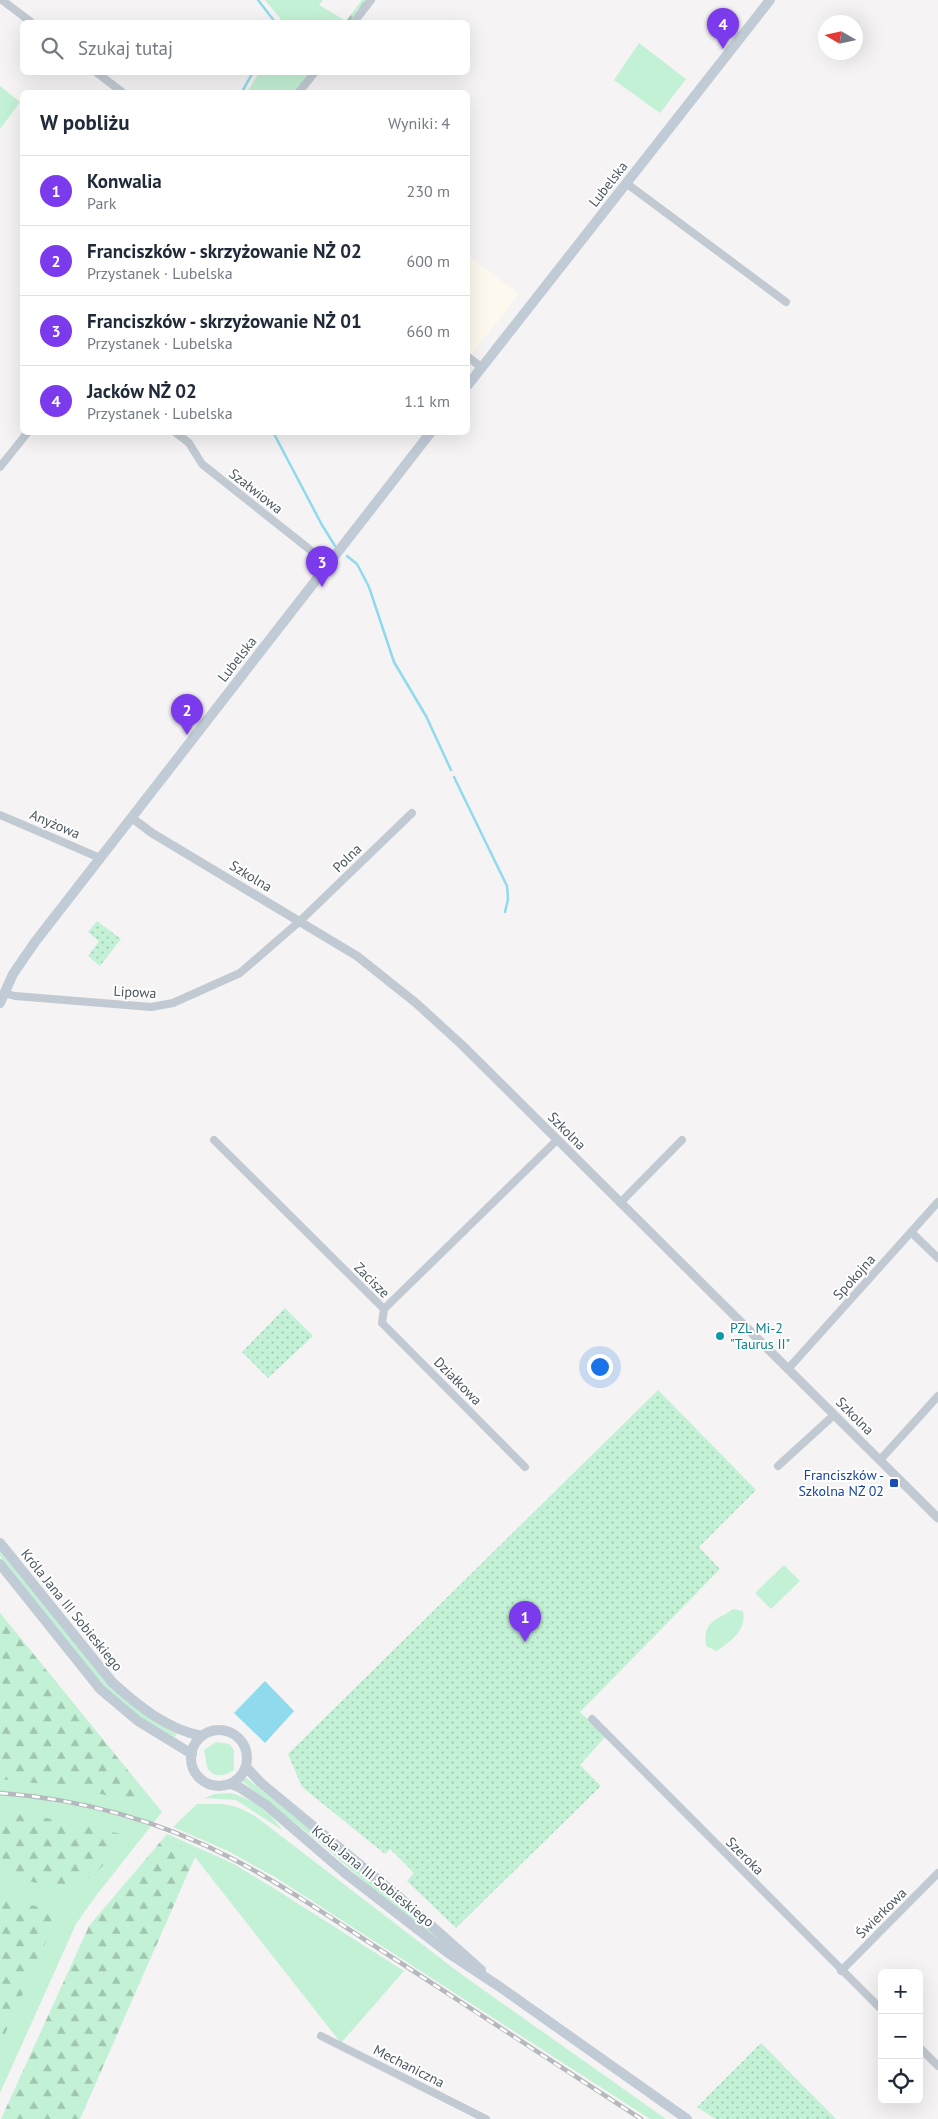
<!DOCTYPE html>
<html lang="pl">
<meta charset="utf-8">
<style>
:root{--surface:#fff;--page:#f2f2f3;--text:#1f2937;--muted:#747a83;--line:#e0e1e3;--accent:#7c3aed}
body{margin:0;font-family:"PT Sans",sans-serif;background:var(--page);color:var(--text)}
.controls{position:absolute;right:15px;bottom:15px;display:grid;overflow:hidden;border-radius:8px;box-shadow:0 5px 20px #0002}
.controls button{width:45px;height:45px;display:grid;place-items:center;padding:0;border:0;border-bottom:1px solid var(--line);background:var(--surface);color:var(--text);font:25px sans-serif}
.compass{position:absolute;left:818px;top:15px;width:45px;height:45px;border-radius:50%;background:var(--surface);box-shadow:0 5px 20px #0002;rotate:279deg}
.you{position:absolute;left:599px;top:1366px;width:18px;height:18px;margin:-12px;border:4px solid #fff;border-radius:50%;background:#1a73e8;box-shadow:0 0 0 8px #1a73e833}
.badge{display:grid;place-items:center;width:32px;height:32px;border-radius:50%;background:var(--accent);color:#fff;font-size:16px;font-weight:700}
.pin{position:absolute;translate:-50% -41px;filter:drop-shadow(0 1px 2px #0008)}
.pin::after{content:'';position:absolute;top:26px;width:18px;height:15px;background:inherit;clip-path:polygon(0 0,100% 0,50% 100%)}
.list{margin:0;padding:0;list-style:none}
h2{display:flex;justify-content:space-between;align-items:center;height:65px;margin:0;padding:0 20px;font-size:21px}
h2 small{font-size:16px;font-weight:400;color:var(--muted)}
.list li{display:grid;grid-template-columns:32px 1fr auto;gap:15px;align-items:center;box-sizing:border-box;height:70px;padding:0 20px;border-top:1px solid var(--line)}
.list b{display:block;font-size:19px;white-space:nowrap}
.list p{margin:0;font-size:16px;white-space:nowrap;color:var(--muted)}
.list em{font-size:16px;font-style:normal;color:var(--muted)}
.icon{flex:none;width:28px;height:28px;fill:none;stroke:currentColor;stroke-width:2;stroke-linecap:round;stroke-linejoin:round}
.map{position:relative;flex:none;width:938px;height:2119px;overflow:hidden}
.search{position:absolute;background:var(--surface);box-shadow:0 5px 20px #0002;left:20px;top:20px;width:450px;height:55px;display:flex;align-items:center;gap:12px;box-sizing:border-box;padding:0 18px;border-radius:8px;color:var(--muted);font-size:19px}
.panel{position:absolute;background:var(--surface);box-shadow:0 5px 20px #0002;left:20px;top:90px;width:450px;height:345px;border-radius:8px}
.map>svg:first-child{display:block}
</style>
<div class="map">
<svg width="938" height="2119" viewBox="0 0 938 2119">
<defs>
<pattern id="forest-firs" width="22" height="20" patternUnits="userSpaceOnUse" patternTransform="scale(1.25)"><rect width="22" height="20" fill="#c3f1d5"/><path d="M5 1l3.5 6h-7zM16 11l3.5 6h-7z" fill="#a0c6b0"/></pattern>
<pattern id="park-dots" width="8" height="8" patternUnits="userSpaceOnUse" patternTransform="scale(1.25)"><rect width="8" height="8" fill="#c3f1d5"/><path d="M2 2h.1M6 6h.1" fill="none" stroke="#a0c6b0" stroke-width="1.8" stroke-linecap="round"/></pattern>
</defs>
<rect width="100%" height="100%" fill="#f5f3f3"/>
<polygon fill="#fdf9ef" points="468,255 519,294 472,354 468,351"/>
<g fill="#c3f1d5">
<polygon points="265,0 308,0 332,22 281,22 280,18"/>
<polygon points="639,43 686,79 660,113 614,80"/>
<polygon points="259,73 312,73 297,92 247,92"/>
<polygon points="0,86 20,102 0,129"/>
<path d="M0 1550 104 1680C127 1702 150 1719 177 1734L175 1737 143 1720 101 1684 0 1556Z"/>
<polygon points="784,1565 800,1581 771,1609 755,1593"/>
<path d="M733 1609 743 1611C747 1630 731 1641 717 1651L706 1646C703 1620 715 1622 733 1609Z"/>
<polygon points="0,1613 162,1812 92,1901 76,1924 0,2093"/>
<path d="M216 1742 229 1744 234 1750V1770C226 1776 211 1779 207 1766 205 1761 206 1756 204 1750Z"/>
<polygon points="245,1777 386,1890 456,1953 376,1892 325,1847 242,1781"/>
<path d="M230 1793C250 1797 272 1814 282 1830L236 1800 204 1798 215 1794Z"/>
<path d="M197 1804C224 1804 231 1802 255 1816L461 1974 666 2119H650L275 1877 228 1851 173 1827Z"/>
<polygon points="167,1834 232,1863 275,1889 404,1971 341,2043 195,1857"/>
</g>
<g fill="url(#forest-firs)">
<polygon points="308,0 323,0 319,5 346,21 362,0 368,0 350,22 332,22"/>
<polygon points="0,1613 143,1789 142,1801 127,1801 79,1788 0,1779"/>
<path d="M0 1811 65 1821 121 1834 123 1839C114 1850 105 1866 94 1874 66 1895 30 1881 0 1874Z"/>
<polygon points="167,1834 195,1857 80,2119 1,2119 89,1926"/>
<path d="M0 1894C7 1897 15 1901 22 1903 39 1909 59 1902 52 1928L0 2045Z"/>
</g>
<g fill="url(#park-dots)">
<polygon points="97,921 121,939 100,966 88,956 99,941 88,932"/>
<polygon points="285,1308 313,1336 268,1378 242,1352"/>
<polygon points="658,1390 756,1490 699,1547 720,1569 580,1712 606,1736 580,1765 601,1786 456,1928 407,1881 414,1873 390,1849 385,1854 302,1787 288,1754"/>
<polygon points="761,2043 836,2119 715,2119 697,2107"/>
</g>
<polygon fill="#90daee" points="265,1681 294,1711 265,1743 234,1713"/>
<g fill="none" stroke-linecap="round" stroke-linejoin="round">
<g stroke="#90daee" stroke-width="2.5">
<polyline points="258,0 275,22"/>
<polyline points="242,92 253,72"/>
<polyline points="273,432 322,525 335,546"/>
<polyline points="347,556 357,564 369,587 394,662 426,716 451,770"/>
<polyline points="454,777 507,886 508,899 505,912"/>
</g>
<g stroke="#c1cad2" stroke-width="8">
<polyline points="2,0 31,22"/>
<polyline points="354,22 371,0"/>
<polyline points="96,72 122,92"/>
<polyline points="299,92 315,72"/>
<polyline points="626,183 786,302"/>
<polyline points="468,357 481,367"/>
<polyline points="175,432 189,443 202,464 328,564"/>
<polyline points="0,467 28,432"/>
<polyline points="0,815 100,858"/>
<polyline points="4,993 15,996 151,1007 173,1003 240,973 300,921 412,813"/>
<polyline points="214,1140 384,1309 557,1140"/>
<polyline points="620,1203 682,1140"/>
<polyline points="911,1232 938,1258"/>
<polyline points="384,1309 382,1323 525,1467"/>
<polyline points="788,1369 938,1202"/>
<polyline points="880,1460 938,1396"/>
<polyline points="778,1466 834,1415"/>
<polyline points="592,1719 882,2010"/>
<polyline points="841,1971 938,1873"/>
<polyline points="321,2036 486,2119"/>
<polyline points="919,2047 938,2066"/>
</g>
<polyline stroke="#c1cad2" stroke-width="9" points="132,818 152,833 357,956 416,1003 462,1045 938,1518"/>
<g stroke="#c1cbd6" stroke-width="10">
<polyline points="468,385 770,0"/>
<polyline points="0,1003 13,974 35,942 431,432"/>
<path d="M0 1543 112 1682C137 1705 168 1730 202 1736"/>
<polyline points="0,1564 100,1689 138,1721 192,1754"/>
<circle cx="219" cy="1758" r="28"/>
<polyline points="246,1767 261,1783 398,1896 481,1970"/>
<polyline points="231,1784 239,1787 266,1805 345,1873 447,1952 500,1987 687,2119"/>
</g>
<g stroke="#b5b8bd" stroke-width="4.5">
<path id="rail" d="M0 1793C80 1799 160 1821 231 1858 291 1889 347 1929 404 1965 483 2017 562 2068 641 2119"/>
</g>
<use href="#rail" stroke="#fff" stroke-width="2.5" stroke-dasharray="8" stroke-linecap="butt"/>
</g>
<circle fill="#0f9aa8" stroke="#fff" stroke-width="2" cx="720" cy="1336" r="5"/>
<rect fill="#1a4fb4" stroke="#fff" stroke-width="2" x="889" y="1478" width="10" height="10" rx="2.5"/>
<g text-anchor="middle" stroke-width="4" stroke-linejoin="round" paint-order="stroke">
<g font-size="14" fill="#4a5661" stroke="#fff">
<text transform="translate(608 184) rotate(-52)" y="5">Lubelska</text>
<text transform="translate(256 491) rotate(38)" y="5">Szałwiowa</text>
<text transform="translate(237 659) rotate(-52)" y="5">Lubelska</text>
<text transform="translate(55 824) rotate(23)" y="5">Anyżowa</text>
<text transform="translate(347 858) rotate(-44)" y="5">Polna</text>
<text transform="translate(251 876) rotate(31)" y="5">Szkolna</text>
<text transform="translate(135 992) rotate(3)" y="5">Lipowa</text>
<text transform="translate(567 1131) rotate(45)" y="5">Szkolna</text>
<text transform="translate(854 1277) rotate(-48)" y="5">Spokojna</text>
<text transform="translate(372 1280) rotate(45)" y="5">Zacisze</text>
<text transform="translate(458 1381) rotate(45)" y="5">Działkowa</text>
<text transform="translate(855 1416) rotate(45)" y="5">Szkolna</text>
<text transform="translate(72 1610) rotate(51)" y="5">Króla Jana III Sobieskiego</text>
<text transform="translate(745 1856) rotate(45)" y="5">Szeroka</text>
<text transform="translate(373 1876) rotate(39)" y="5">Króla Jana III Sobieskiego</text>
<text transform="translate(881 1913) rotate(-45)" y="5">Świerkowa</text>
<text transform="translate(409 2066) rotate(27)" y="5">Mechaniczna</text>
</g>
<g font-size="14" fill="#0d838f" stroke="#fff" text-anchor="start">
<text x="730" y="1333">PZL Mi-2<tspan x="730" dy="16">"Taurus II"</tspan></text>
</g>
<g font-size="14" fill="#164399" stroke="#fff" text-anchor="end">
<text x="884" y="1480">Franciszków -<tspan x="884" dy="16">Szkolna NŻ 02</tspan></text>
</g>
</g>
</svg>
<div class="controls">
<button>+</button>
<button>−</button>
<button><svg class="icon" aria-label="locate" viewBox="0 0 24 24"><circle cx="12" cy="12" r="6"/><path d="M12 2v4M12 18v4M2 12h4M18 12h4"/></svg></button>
</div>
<svg class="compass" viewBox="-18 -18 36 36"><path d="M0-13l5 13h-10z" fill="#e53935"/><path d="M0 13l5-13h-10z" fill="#747a83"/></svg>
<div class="you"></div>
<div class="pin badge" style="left:525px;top:1642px">1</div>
<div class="pin badge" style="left:187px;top:735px">2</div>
<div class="pin badge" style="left:322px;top:587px">3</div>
<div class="pin badge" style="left:723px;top:49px">4</div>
<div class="search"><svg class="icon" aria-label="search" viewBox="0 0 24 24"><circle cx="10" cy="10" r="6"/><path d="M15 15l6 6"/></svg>Szukaj tutaj</div>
<section class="panel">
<h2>W pobliżu<small>Wyniki: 4</small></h2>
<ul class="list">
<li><span class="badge">1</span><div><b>Konwalia</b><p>Park</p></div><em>230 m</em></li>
<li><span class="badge">2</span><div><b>Franciszków - skrzyżowanie NŻ 02</b><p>Przystanek · Lubelska</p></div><em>600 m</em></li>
<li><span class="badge">3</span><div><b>Franciszków - skrzyżowanie NŻ 01</b><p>Przystanek · Lubelska</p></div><em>660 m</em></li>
<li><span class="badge">4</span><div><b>Jacków NŻ 02</b><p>Przystanek · Lubelska</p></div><em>1.1 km</em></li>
</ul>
</section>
</div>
